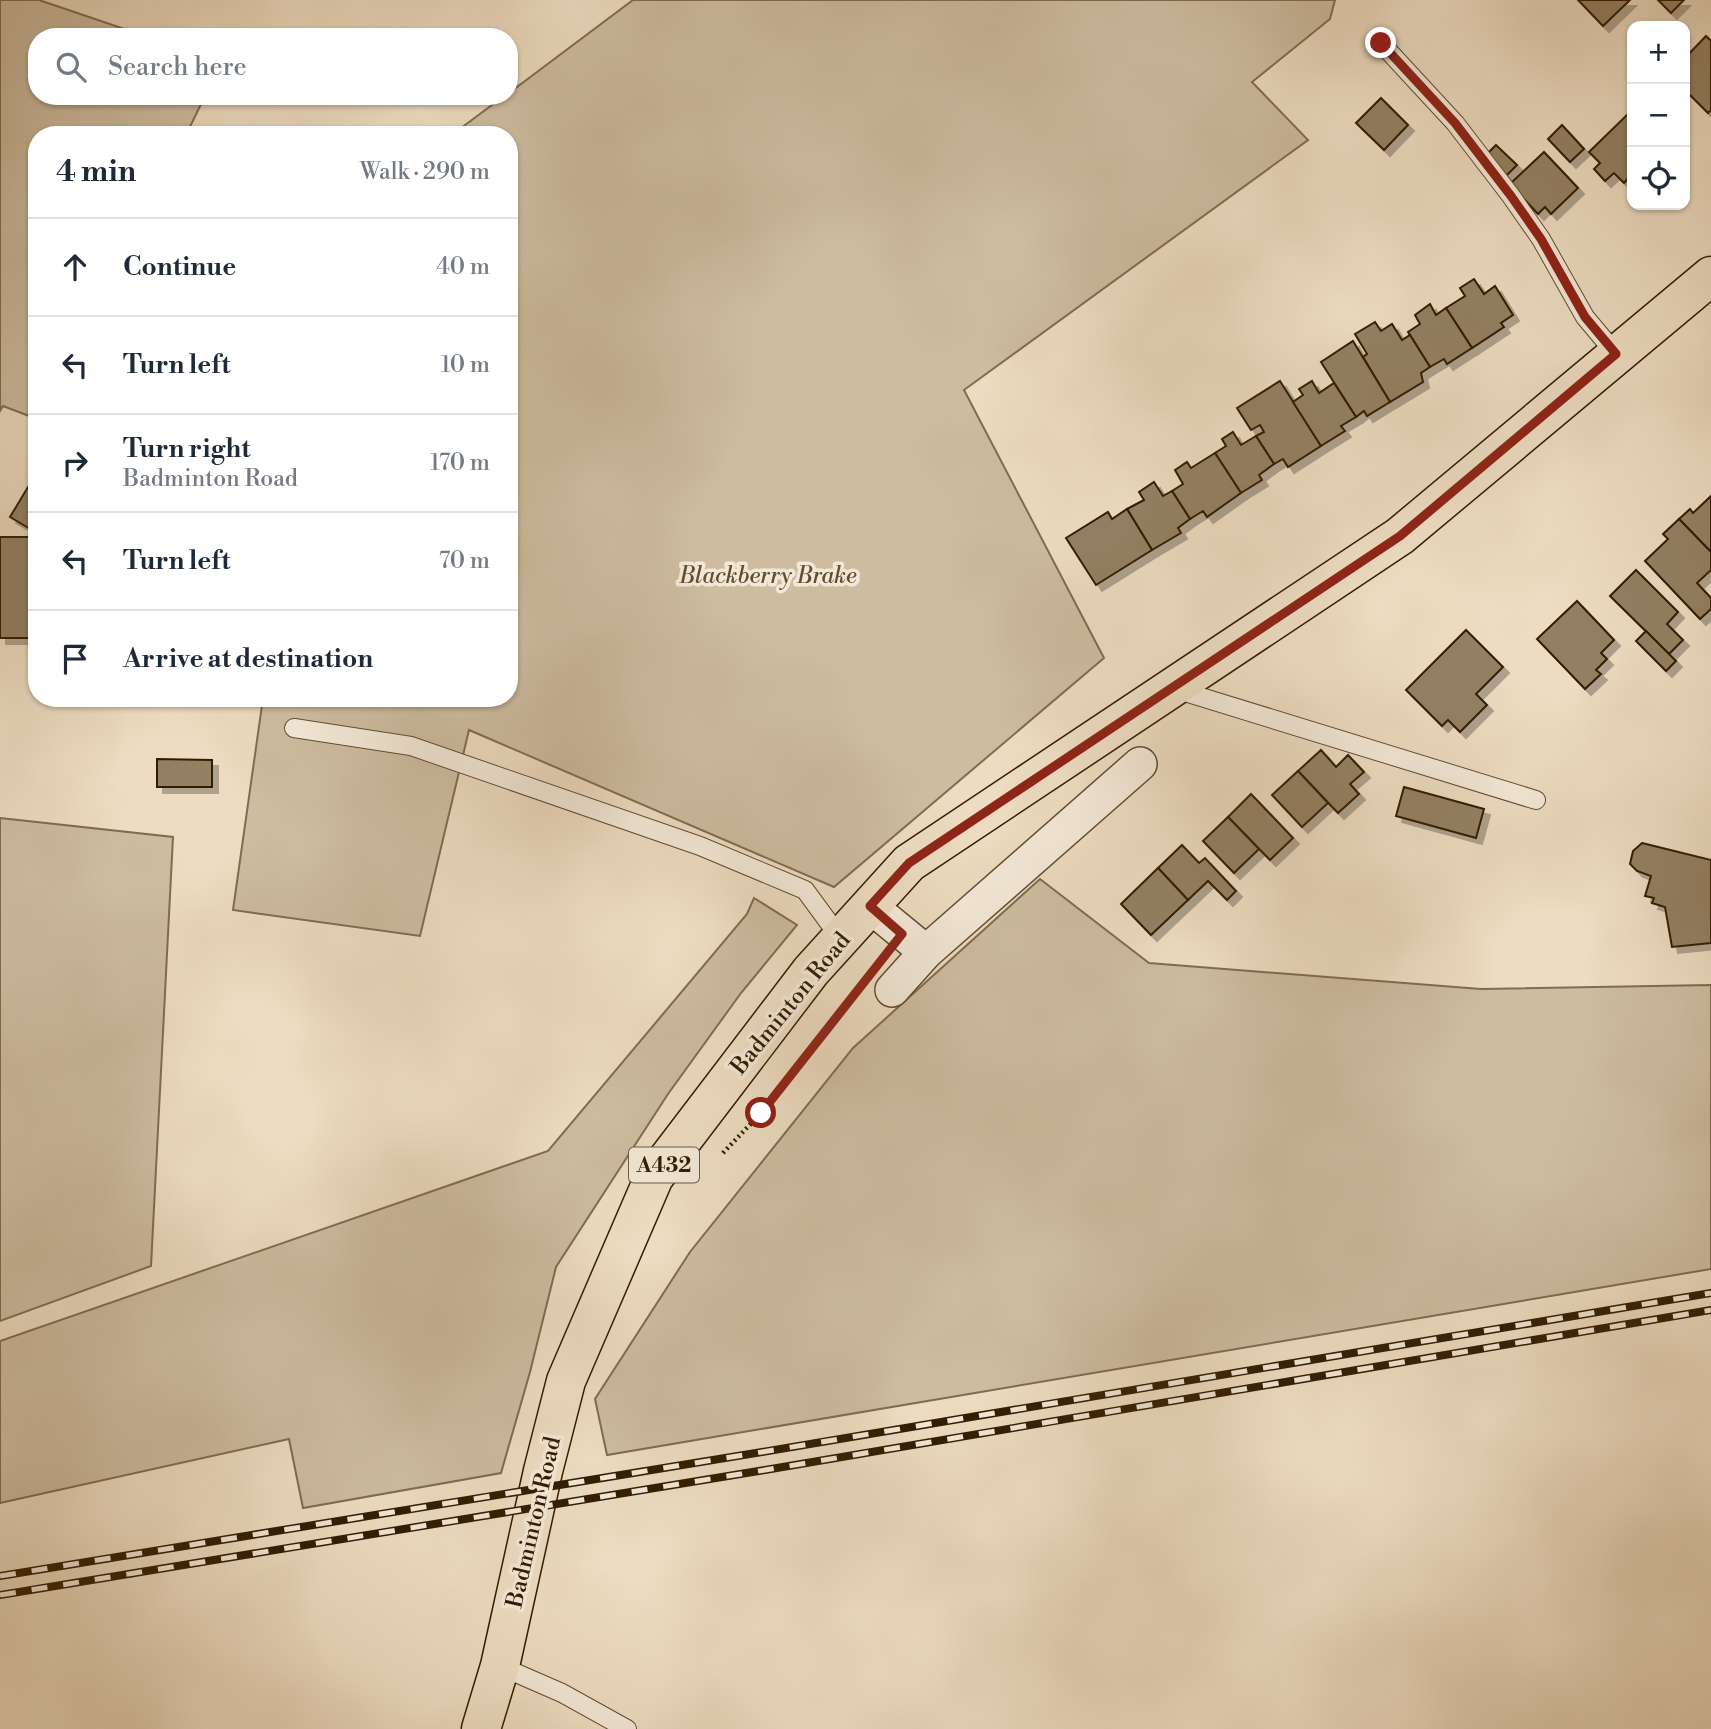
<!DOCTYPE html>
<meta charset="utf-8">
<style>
:root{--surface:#fff;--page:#f2f2f3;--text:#1f2937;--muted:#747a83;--line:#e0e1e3}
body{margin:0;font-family:"Libre Bodoni",serif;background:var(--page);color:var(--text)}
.controls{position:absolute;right:21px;top:21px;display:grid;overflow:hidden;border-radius:14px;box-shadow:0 2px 5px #0004}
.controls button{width:63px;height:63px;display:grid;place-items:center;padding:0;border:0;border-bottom:2px solid var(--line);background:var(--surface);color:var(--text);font:35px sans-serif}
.stop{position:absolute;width:21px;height:21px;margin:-16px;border:5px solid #8f2418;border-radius:50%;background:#fff}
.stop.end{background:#8f2418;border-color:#fff;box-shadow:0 2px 7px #0008}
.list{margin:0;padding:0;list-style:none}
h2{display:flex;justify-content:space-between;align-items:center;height:91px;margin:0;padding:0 28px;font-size:30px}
h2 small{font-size:23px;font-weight:400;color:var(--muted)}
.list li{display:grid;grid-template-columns:46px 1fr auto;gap:21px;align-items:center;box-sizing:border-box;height:98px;padding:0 28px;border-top:2px solid var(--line)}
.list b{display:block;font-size:26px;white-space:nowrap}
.list p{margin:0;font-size:23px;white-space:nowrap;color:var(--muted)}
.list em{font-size:23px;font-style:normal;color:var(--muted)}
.icon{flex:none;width:38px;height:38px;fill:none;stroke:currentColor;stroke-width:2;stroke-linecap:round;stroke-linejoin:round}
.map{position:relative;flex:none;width:1711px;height:1729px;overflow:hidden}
.search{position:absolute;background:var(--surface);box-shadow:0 2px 5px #0004;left:28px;top:28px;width:490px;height:77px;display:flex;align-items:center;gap:18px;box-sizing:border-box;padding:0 24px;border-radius:28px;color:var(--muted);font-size:26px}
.panel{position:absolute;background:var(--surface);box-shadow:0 2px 5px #0004;left:28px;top:126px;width:490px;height:581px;border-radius:28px}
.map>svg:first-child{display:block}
</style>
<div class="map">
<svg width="1711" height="1729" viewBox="0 0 1711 1729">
<defs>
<filter id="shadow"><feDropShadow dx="6" dy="6" stdDeviation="0" flood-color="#0004"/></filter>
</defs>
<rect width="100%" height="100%" fill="#eddcc1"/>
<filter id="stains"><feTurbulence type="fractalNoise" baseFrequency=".00286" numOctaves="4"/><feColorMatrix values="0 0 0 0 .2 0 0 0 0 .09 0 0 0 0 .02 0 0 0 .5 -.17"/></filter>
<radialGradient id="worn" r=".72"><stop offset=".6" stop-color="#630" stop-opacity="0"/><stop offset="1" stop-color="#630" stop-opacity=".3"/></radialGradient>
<g fill="#cdbca0" stroke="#806c50" stroke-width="2">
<polygon points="0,0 39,0 148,37 37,37 37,96 205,96 186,135 37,135 37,419 3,406 0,411"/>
<polygon points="633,0 1335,0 1330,19 1252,82 1308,140 964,390 1104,658 834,887 469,730 420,936 233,910 263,698 509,698 509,135 453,134 504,96 509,96 509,93"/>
<polygon points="0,818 173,837 151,1266 0,1321"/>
<polygon points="1040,879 1149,963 1481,989 1711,985 1711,1269 607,1455 595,1399 690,1252 853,1048"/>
<polygon points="754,898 797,925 741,993 668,1094 556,1267 530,1372 501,1473 303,1508 289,1439 0,1503 0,1341 548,1151 747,914"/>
</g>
<g fill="#938064" stroke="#321d00" stroke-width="2" filter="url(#shadow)">
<polygon points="1578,0 1630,0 1603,26"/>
<polygon points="1658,0 1684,0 1671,13"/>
<polygon points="1706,36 1711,41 1711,110 1708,113 1685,90 1685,58"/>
<polygon points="1381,98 1408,125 1384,150 1356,123"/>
<polygon points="1632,110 1632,174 1624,183 1614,173 1605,181 1594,169 1600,163 1589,152"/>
<polygon points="1562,125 1584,149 1570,162 1548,139"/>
<polygon points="1496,145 1517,165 1506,176 1485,156"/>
<polygon points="1544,152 1578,188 1551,214 1545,207 1538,214 1510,184"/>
<polygon points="1474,279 1484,294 1495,286 1513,315 1501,323 1504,327 1472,348 1446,308 1465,296 1460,288"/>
<polygon points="1430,304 1436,315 1446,308 1472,348 1447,364 1444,359 1430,367 1408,332 1420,324 1415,315"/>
<polygon points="1375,322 1381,331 1392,324 1402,340 1410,335 1430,367 1421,373 1423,382 1390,402 1363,357 1367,354 1355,334"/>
<polygon points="1353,341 1390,402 1367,416 1364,411 1356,417 1321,362"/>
<polygon points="1280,381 1321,446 1288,467 1283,459 1274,464 1256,436 1264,432 1260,425 1251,430 1237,408"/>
<polygon points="1312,381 1319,393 1334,383 1356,417 1341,426 1345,431 1321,446 1293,402 1303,395 1299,389"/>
<polygon points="1233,432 1241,445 1256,436 1274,464 1259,475 1262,480 1241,493 1215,453 1226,446 1222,439"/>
<polygon points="1215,453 1241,493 1207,517 1203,511 1190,519 1172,491 1183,484 1175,470 1187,462 1191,468"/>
<polygon points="37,472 37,533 10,517"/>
<polygon points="1154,482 1163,496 1172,491 1190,519 1178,528 1181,533 1152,550 1127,509 1144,500 1139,492"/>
<polygon points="1711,496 1711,552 1679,519 1690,509 1693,513"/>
<polygon points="1127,509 1152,550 1096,585 1066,538 1108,512 1112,519"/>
<polygon points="1679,519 1711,552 1711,570 1697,583 1711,598 1711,609 1700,619 1645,561 1668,539 1663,534"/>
<rect x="0" y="537" width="37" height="101"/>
<polygon points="1636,570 1678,612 1667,624 1683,640 1669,654 1610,596"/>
<polygon points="1577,601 1614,640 1601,653 1607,659 1596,670 1601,674 1585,689 1537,639"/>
<polygon points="1466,630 1503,667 1476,694 1487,705 1460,732 1448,720 1442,726 1406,690"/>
<polygon points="1646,631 1676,661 1666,671 1636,641"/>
<polygon points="1321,750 1336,767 1348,755 1364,772 1350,784 1359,794 1338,813 1298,771"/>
<polygon points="157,759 212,760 212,787 157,787"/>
<polygon points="1298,771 1328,803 1302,827 1272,795"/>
<polygon points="1404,787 1484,809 1476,838 1396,816"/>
<polygon points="1251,794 1293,838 1270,860 1228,817"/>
<polygon points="1228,817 1259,849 1234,873 1203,841"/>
<polygon points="1642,843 1711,860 1711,943 1672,947 1665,907 1652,903 1654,898 1645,896 1651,876 1637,871 1630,864 1633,851"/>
<polygon points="1182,845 1199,863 1205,858 1236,891 1227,900 1208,881 1188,900 1158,868"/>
<polygon points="1158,868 1188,900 1151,935 1121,904"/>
</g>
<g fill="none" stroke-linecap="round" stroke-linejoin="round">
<g stroke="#614d30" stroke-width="20">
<g id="service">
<polyline points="1381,43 1455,123 1511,196 1541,239 1585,317 1616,354"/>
<polyline points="1175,689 1536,800"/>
<polyline points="294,728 411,746 700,846 805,890 841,939"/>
<polyline points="500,1666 562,1693 627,1729"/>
</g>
</g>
<g stroke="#614d30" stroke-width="36">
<g id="minor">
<polyline points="870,906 926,952 1140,764"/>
<polyline points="892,990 926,952"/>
</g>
</g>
<g stroke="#321d00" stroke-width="41">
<polyline id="primary" points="481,1729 500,1666 543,1471 566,1381 654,1177 811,971 909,863 1400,536 1711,276"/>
</g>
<polyline stroke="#321d00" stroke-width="4.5" stroke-dasharray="2 3.5" stroke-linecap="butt" points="723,1153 761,1113 858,990"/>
<use href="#service" stroke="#f3e8d7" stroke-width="18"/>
<use href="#minor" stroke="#f3e8d7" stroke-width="33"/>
<use href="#primary" stroke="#eddcc1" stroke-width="38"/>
<g stroke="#321d00" stroke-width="8">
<g id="rail">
<polyline points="0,1576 762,1452 1711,1293"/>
<polyline points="0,1595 765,1470 1711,1310"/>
</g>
</g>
<use href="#rail" stroke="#f3e8d7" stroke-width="5" stroke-dasharray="16" stroke-linecap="butt"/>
</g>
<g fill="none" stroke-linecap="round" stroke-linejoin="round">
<polyline stroke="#8f2418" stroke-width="9" points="761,1113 902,934 870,906 909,863 1400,536 1616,354 1585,317 1541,239 1511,196 1455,123 1381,43"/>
</g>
<g text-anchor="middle" stroke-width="7" stroke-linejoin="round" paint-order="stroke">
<rect fill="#f3e8d7" stroke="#6c5a40" stroke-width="2" x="629" y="1147.5" width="70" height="35" rx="5"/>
<g font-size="21" font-weight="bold" fill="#321d00">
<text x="664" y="1172">A432</text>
</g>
<g font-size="23" font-style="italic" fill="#604d30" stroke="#f3e8d7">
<text x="768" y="583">Blackberry Brake</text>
</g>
<g font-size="23" fill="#321d00" stroke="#f3e8d7">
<text transform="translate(790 1003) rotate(-51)" y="8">Badminton Road</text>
<text transform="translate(533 1522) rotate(-77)" y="8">Badminton Road</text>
</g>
</g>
<rect width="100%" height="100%" filter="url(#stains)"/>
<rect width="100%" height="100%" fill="url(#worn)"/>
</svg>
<div class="controls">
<button>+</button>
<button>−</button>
<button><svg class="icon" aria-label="locate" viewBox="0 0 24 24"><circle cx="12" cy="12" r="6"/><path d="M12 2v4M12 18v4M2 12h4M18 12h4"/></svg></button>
</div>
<div class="stop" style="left:761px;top:1113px"></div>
<div class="stop end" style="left:1381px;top:43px"></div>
<div class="search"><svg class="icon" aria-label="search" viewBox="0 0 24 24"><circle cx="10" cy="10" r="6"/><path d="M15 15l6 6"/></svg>Search here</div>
<section class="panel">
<h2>4 min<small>Walk · 290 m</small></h2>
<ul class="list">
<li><svg class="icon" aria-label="ahead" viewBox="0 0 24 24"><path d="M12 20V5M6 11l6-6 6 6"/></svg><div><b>Continue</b></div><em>40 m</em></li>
<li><svg class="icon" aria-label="left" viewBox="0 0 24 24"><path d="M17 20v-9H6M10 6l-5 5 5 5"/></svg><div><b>Turn left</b></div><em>10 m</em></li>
<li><svg class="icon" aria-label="right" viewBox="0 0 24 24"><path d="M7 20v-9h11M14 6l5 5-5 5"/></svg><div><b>Turn right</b><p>Badminton Road</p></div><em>170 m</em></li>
<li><svg class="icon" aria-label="left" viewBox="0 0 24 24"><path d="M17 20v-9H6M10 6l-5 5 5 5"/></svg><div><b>Turn left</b></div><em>70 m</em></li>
<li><svg class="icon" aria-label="arrive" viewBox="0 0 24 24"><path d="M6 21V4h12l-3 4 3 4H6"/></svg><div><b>Arrive at destination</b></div></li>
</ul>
</section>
</div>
